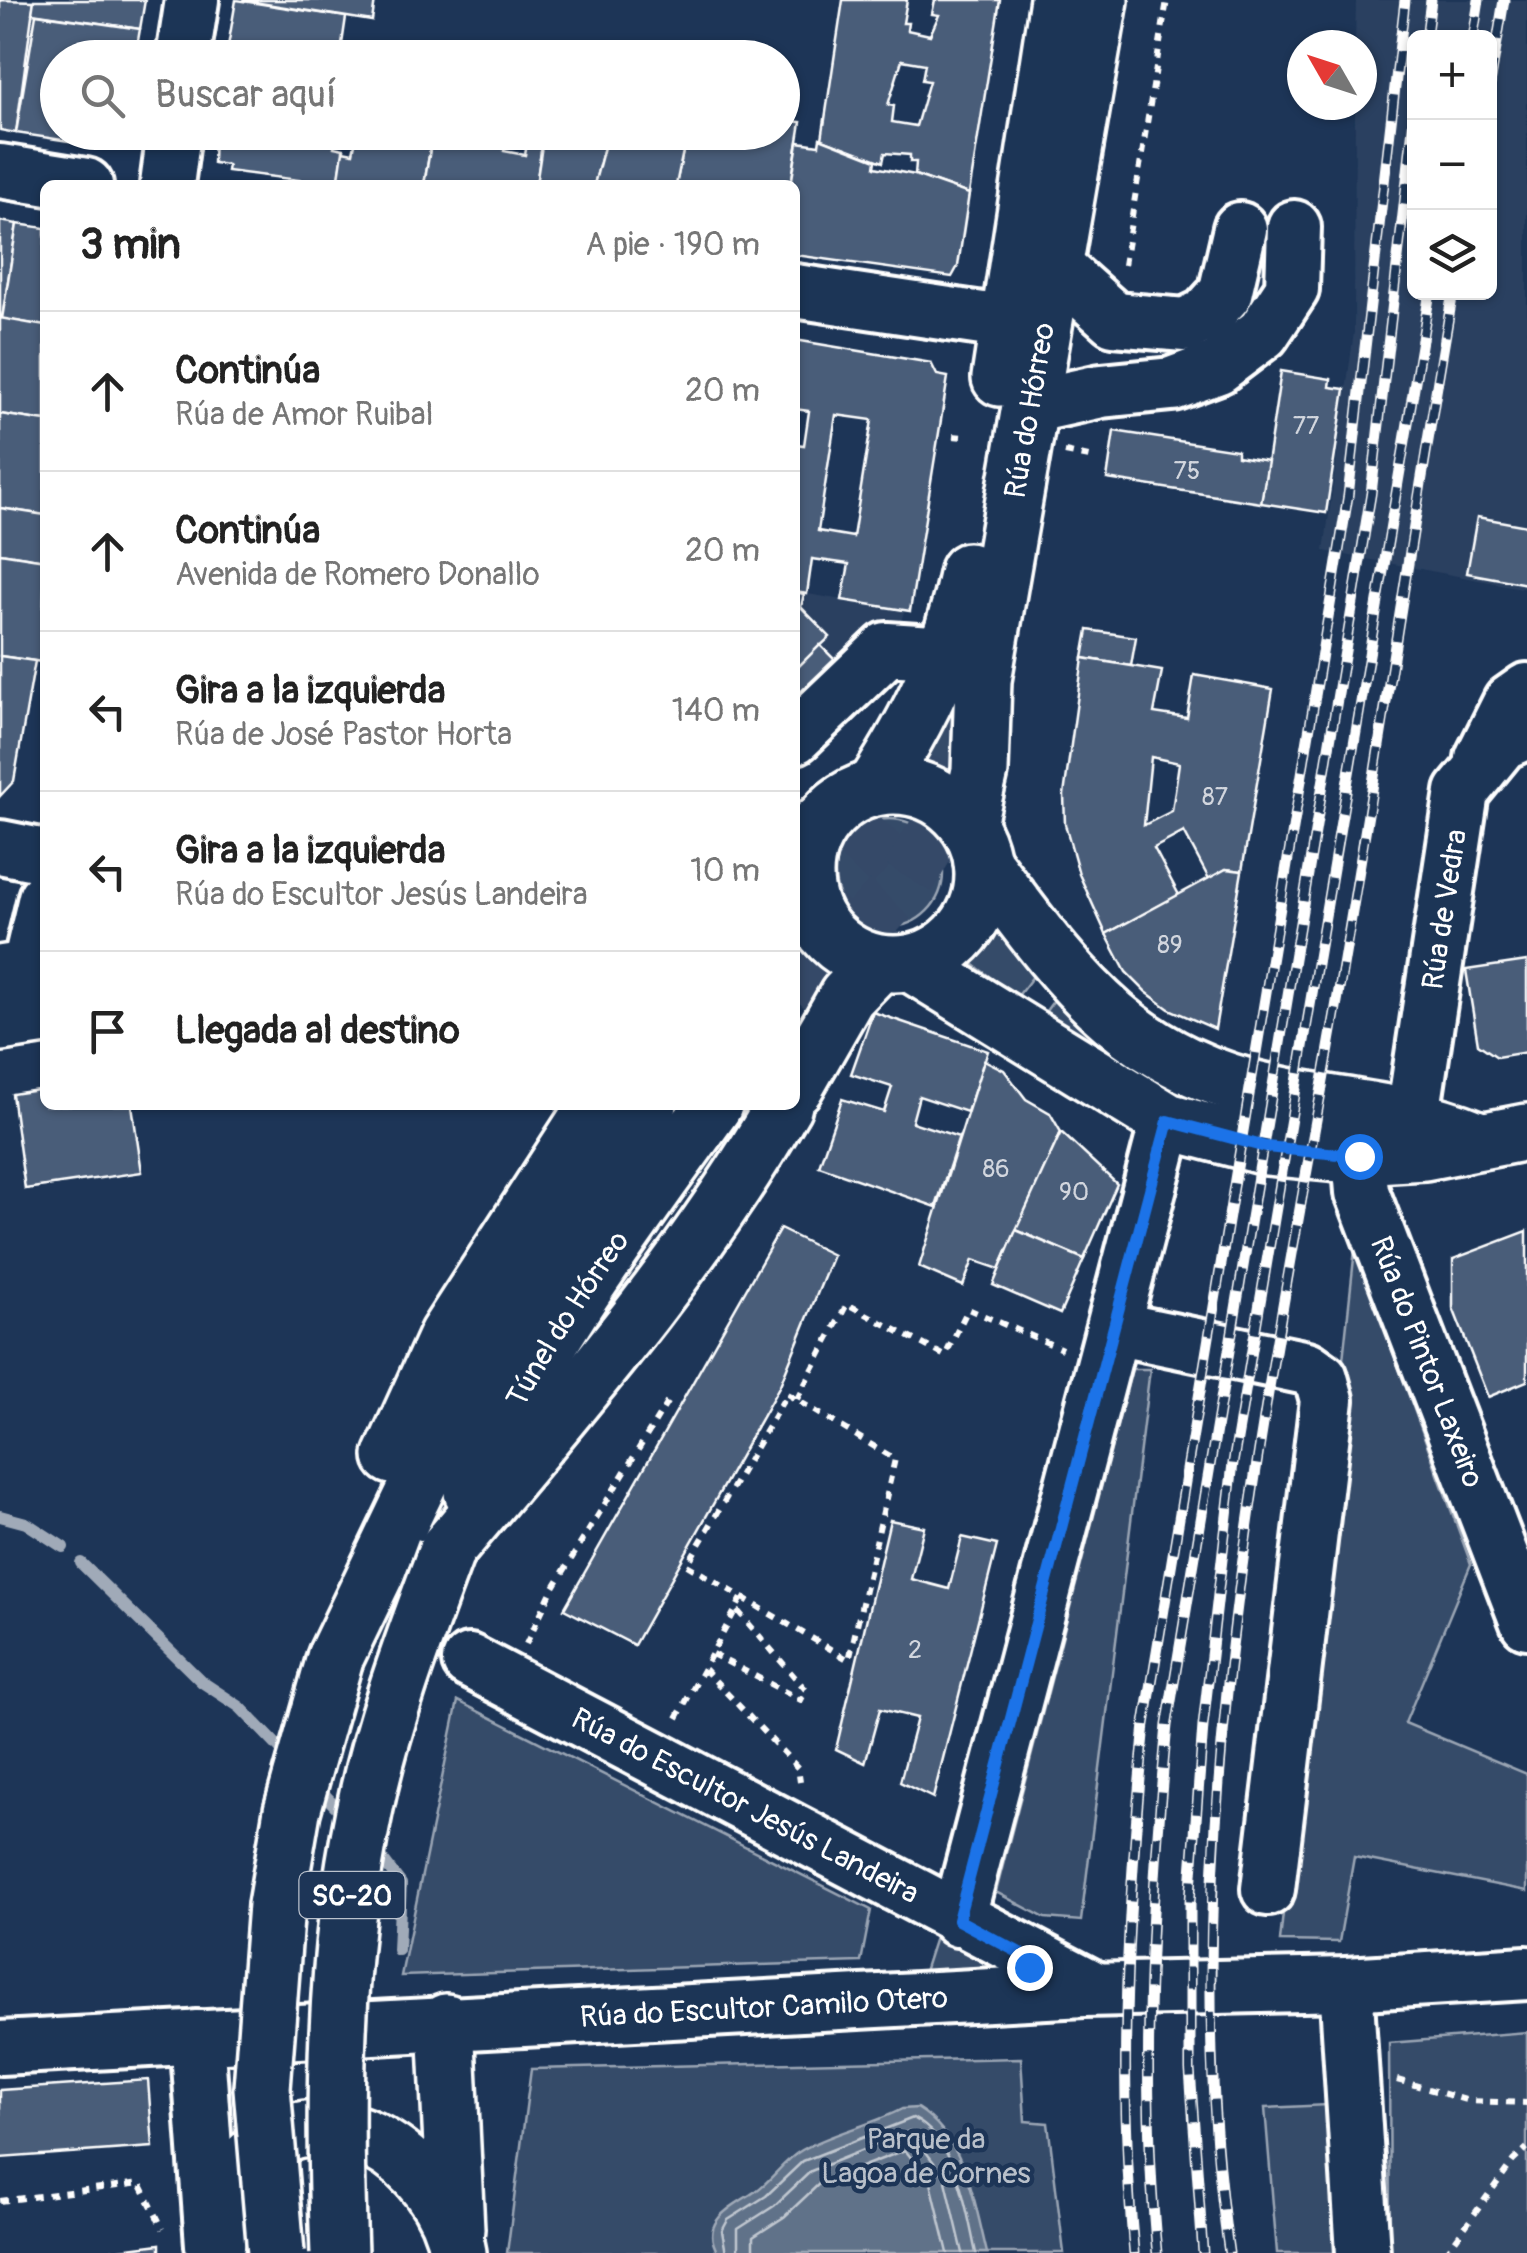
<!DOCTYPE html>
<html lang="es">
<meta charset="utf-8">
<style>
:root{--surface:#fff;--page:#f6f6f6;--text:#222;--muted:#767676;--line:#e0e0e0}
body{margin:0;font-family:Pangolin,sans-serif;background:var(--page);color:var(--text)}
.controls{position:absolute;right:30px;top:30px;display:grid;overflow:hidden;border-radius:15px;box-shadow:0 2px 8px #0004}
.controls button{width:90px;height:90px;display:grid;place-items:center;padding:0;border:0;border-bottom:2px solid var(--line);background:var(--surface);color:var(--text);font:50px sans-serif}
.compass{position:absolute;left:1287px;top:30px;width:90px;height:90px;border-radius:50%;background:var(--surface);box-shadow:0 2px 8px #0004;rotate:309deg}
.stop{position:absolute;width:30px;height:30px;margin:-22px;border:8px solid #1a73e8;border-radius:50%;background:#fff}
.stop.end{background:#1a73e8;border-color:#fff;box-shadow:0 2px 10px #0008}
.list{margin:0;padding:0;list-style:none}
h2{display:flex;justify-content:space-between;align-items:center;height:130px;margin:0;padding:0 40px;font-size:42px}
h2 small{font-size:32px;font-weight:400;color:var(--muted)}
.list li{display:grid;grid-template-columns:65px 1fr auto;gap:30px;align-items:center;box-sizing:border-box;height:160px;padding:0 40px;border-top:2px solid var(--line)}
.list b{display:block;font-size:38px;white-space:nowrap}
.list p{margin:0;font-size:32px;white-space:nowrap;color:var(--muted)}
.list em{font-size:32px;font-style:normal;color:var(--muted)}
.icon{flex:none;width:55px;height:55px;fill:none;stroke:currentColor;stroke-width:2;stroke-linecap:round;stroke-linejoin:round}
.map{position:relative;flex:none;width:1527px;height:2253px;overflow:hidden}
.search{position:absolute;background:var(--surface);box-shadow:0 2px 8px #0004;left:40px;top:40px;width:760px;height:110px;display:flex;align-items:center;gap:25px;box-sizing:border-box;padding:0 35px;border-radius:55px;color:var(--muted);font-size:38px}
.panel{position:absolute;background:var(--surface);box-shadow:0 2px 8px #0004;left:40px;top:180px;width:760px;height:930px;border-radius:15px}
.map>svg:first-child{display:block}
</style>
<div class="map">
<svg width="1527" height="2253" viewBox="0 0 1527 2253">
<rect width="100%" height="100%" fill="#1d3557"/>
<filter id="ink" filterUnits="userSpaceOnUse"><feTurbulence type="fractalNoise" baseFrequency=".01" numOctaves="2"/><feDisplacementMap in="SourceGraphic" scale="20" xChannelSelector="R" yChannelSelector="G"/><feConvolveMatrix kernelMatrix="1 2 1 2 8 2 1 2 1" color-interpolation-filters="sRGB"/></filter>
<g filter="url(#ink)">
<g fill="#2a4161" fill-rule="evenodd">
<path d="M1356 0H1527V589L1324 551 1354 332 1355 105H1362V45H1355ZM1414 38H1490V292H1414Z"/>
<polygon points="795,592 905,610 883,667 849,721 795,771"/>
</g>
<g fill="#364b69" stroke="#9aa5b4" stroke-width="2.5">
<polygon points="964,668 954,779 922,762"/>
<circle cx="889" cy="873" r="54"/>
<polygon points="996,913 1037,971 1017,997 966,959 980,943"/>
<polygon points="1057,996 1115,1053 1163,1084 1160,1090 1043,1015"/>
<polygon points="1355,1249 1471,1564 1405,1723 1527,1774 1527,1891 1354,1857 1339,1942 1280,1941"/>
<polygon points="1132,1369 1150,1369 1081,1921 1045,1918 996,1892"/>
<polygon points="458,1701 871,1910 861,1962 401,1976"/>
<polygon points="937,1931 1014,1974 920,1984"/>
<polygon points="1527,2032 1527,2253 1390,2253 1389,2043"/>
<polygon points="1021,2058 1025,2121 1048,2123 1064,2253 507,2253 531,2069"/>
<polygon points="1328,2105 1340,2253 1277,2253 1265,2108"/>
</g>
<path fill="#617289" stroke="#a0aab8" stroke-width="2.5" d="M917 2108C966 2138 974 2201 987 2253H718C698 2221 733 2206 756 2191 772 2180 784 2160 802 2150 834 2132 869 2126 902 2109Z"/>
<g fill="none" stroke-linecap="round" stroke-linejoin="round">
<g stroke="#c0c7d0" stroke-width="2.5">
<path d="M726 2253 722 2231 728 2220 766 2196 803 2161 913 2118C958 2141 966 2209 976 2253"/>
<polyline points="738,2253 738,2229 774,2206 811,2171 910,2131 945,2177 963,2253"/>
<polyline points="753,2253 753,2237 784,2217 820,2183 905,2150 931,2183 948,2253"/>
</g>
<g stroke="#a0aab8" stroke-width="12">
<polyline points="0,1516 26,1523 63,1547"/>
<polyline points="81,1563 202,1682 240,1707 290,1759"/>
<polyline points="314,1784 349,1820"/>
<polyline points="372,1846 401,1884 398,1950"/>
</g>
</g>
<g fill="#4a5d79" stroke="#fff" stroke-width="2.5" fill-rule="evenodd">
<polygon points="0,0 34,1 16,133 0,130"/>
<polygon points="145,0 140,29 32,13 34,0"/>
<polygon points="236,0 346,17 340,58 226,58"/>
<polygon points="242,0 375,0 372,21"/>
<path d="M843 0H907L903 23H908L907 30 930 35 939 15 932 14 935 0H1000L969 194 915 175 916 162H910V155L885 153 883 162 822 139ZM902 60 925 64 922 80 929 81 916 126 892 122 894 106 888 105Z"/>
<polygon points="36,14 140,29 135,58 58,58 58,132 123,132 108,147 16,133"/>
<polygon points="782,120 801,122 791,185 676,185 687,132 782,132"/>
<polygon points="214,132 257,132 280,139 281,132 336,132 334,147 344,149 338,185 227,171 228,165 213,163"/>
<polygon points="349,132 395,132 395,136 417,140 418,132 433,132 424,185 338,185 343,151 353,153 357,134"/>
<polygon points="433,132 450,132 448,143 469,146 472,132 507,132 504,151 525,155 529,132 544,132 536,185 424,185"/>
<polygon points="544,132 608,132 594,185 536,185"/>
<polygon points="608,132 687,132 676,185 594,185"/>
<polygon points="820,138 876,160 875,167 915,175 969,194 958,266 952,277 795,255 795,185 791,185 798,142 819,145"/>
<polygon points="0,221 17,224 2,319 0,318"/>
<polygon points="17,224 45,228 45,326 2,319"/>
<polygon points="0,318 45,326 45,421 0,414"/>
<path d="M795 340 931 363 937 375 948 377 910 611 842 600 849 564 812 559 807 594 795 592V444L804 445 809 411 795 409ZM836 415 872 420 853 537 818 531Z"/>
<polygon points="1281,371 1331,379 1330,387 1345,389 1326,513 1261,503"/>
<polygon points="0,414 45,421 45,515 0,508"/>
<polygon points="1114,431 1237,450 1237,456 1268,461 1261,503 1107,479"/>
<polygon points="0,508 45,515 45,560 0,553"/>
<polygon points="1477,517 1527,526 1527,584 1467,573"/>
<polygon points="0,553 45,560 42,662 0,656"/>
<polygon points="795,592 804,594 801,607 830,637 795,670"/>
<polygon points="1088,630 1136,637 1131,666 1083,658"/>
<polygon points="820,645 845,670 795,719 795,670"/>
<polygon points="0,656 35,661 14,781 0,796"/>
<path d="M1083 658 1162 671 1154 713 1187 718 1194 675 1273 689 1242 871 1226 869 1209 879 1184 832 1154 848 1179 895 1106 934 1079 874 1065 824 1064 795ZM1151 757 1179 763 1172 811 1144 825Z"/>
<polygon points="1226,869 1242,871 1215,1029 1169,1009 1146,992 1126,972 1106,934"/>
<polygon points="1527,961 1527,1052 1497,1057 1478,1044 1466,970"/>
<polygon points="873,1012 988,1051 967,1112 919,1096 912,1122 959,1137 936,1207 819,1166 842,1099 884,1112 892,1087 851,1074"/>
<polygon points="984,1060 1004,1070 1026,1099 1050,1113 1061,1132 999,1269 973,1260 963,1286 919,1267"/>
<polygon points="45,1089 45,1105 132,1105 142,1172 25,1189 12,1094"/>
<polygon points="1061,1132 1117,1184 1084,1259 1016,1230"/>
<polygon points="780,1229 833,1255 780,1385 634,1645 564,1609"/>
<polygon points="1016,1230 1084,1259 1060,1314 993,1285"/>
<polygon points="1527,1231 1527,1381 1488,1397 1453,1308 1453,1259"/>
<polygon points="890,1520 924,1527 911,1579 949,1589 962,1537 997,1545 933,1798 900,1782 917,1718 880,1709 865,1763 836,1749"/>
<polygon points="148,2080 153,2147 0,2158 0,2090"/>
<polygon points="160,2244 160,2253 89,2253"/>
</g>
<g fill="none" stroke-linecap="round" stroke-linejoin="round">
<g stroke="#344968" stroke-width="55" stroke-dasharray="55 28" stroke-linecap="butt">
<polyline points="795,927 910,803 966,678 975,629"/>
<polyline points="795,999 903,886 978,762"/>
</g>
<g stroke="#fff" stroke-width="60">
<g id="minor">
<polyline points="183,58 192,0"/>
<polyline points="0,171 86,185"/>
<polyline points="167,185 174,132"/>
<polyline points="1057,268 1114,319 1185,325 1206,315 1225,294 1240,229"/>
<polyline points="795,291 1009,323"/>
<polyline points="1033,406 1101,391 1172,384 1218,367 1263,333 1292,289 1294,227"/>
<polyline points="795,737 887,649 947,653"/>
<polyline points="1482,758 1510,702 1527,690"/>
<polyline points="0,847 45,856"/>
<polyline points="28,970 45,898"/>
<path id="s1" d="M1413 1115 1462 792 1502 743 1527 732"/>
<path id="s2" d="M1359 1156 1362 1192 1527 1622"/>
<polyline points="1114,1328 1307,1368 1321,1378 1327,1400 1268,1889"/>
<path id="s3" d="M469 1661 1092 1987"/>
<polyline points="958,1920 1167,1121"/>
<polyline points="1346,1984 1363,2253"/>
<polyline points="197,2037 212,2245"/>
<path id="s4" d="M0 2048 1084 1990 1346 1984 1527 1973"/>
</g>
</g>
<g stroke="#fff" stroke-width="62">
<g id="major">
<polyline points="1000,378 1058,0"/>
<circle cx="894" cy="875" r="89"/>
<path d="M875 787C920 718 952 652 968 571"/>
<path id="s5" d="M968 823 980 771 983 680 1100 0"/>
<path d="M982 862C1071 981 1126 1064 1281 1095 1348 1108 1411 1112 1475 1138"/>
<polyline points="910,963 1167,1121 1266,1147 1359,1156 1424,1152 1527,1132"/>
<polyline points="0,974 45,967"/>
<polyline points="0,1023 45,1016"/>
</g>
</g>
<g stroke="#fff" stroke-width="62">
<g id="highway">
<polyline points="795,848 820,823"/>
<polyline points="795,1087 847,996 878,964"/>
<polyline points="392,1456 447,1335 596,1105"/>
<path id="s6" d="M472 1492C531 1352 626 1228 714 1105"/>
<path d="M447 1550C567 1407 691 1267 784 1105"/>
<polyline points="335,1658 470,1377 561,1229 649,1105"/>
<polyline points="446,2022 456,2229"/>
<path d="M215 2253C221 2223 225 2183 248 2160 325 2081 443 2161 458 2253"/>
</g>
</g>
<g stroke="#fff" stroke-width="6" stroke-dasharray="8 8" stroke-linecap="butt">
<polyline points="1124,265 1167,0"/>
<polyline points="953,436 965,437"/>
<polyline points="1065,452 1089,457"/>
<polygon points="787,1394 895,1459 849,1660 687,1565"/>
<polyline points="797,1399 847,1304 945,1356 968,1309 1062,1349"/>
<polyline points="526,1644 551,1592 671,1396"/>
<polyline points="712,1654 801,1700 806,1690 736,1609"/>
<polyline points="704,1669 798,1768 800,1782"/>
<polyline points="677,1718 743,1596"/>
<polyline points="1397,2080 1469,2101 1527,2103"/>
<polyline points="0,2201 140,2183 163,2229"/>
<polyline points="1446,2253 1513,2161 1527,2148"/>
</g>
<use href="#minor" stroke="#1d3557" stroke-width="52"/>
<use href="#major" stroke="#1d3557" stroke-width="55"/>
<use href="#highway" stroke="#1d3557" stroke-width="55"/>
<g stroke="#fff" stroke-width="11">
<g id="rail">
<polyline points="1426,38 1431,0"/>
<polyline points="1473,38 1479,0"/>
<polyline points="1490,84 1504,0"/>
<path d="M1134 2253C1117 2075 1128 1901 1145 1724L1348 496 1405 0"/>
<path d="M1157 2253C1140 2077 1151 1901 1167 1725L1371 494 1414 118"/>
<polyline points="1203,2253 1190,2070 1190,1902 1203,1726 1233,1463 1430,292"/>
<path d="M1229 2253C1172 1863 1260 1433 1329 1048 1373 797 1409 544 1453 292"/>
</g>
</g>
<use href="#rail" stroke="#1d3557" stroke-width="8" stroke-dasharray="22" stroke-linecap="butt"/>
<g stroke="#fff" stroke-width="62" stroke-linecap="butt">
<g id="highway-bridge">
<polyline points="276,2253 262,2088 276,1905 292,1811 335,1658"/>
<path d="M339 2253C333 2106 334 1957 364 1812 382 1722 415 1636 447 1550"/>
</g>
</g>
<use href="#highway-bridge" stroke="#1d3557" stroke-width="55"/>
</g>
</g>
<g fill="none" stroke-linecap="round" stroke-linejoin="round" filter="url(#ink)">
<polyline stroke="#1a73e8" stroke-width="12" points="1029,1967 1020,1953 958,1920 1168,1121 1266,1147 1359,1156"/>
</g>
<g text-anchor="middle" stroke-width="9" stroke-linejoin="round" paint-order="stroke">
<g font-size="25" fill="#d2d6de">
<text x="1306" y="434">77</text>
<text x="1187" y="479">75</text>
<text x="1215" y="805">87</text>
<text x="1170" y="953">89</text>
<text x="996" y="1177">86</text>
<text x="1074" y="1200">90</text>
<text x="915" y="1658">2</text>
</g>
<rect fill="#1d3557" stroke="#bbc2cd" stroke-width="2.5" x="299.5" y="1872" width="105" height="46" rx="8"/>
<g font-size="28" font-weight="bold" fill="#fff">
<text x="352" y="1905">SC-20</text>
</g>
<g font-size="30" fill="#fff" stroke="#1d3557">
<text dy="10" stroke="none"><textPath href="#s5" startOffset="418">Rúa do Hórreo</textPath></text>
<text dy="10" stroke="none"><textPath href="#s1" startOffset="208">Rúa de Vedra</textPath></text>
<text dy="10" stroke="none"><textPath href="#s6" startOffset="198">Túnel do Hórreo</textPath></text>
<text dy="10" stroke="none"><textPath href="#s2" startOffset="218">Rúa do Pintor Laxeiro</textPath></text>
<text dy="10" stroke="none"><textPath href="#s3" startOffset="312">Rúa do Escultor Jesús Landeira</textPath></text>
<text dy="10" stroke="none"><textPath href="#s4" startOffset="765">Rúa do Escultor Camilo Otero</textPath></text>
</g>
<g font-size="30" fill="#b9c0ca" stroke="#1d3557">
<text x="926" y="2149">Parque da<tspan x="926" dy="34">Lagoa de Cornes</tspan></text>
</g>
</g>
</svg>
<div class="controls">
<button>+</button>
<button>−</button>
<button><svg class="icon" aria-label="layers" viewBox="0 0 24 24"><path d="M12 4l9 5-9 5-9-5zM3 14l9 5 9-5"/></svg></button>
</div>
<svg class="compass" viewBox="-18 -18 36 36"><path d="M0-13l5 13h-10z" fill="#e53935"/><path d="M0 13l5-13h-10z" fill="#767676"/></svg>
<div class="stop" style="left:1359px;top:1156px"></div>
<div class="stop end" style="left:1029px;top:1967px"></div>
<div class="search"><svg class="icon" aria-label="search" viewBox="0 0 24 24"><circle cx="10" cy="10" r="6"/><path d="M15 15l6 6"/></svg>Buscar aquí</div>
<section class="panel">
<h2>3 min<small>A pie · 190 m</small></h2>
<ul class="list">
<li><svg class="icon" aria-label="ahead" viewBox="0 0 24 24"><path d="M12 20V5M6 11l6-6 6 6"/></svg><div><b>Continúa</b><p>Rúa de Amor Ruibal</p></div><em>20 m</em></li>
<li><svg class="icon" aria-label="ahead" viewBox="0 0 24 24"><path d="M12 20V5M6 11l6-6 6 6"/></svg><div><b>Continúa</b><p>Avenida de Romero Donallo</p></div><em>20 m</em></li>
<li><svg class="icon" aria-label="left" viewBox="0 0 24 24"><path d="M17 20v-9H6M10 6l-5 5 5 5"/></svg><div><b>Gira a la izquierda</b><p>Rúa de José Pastor Horta</p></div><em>140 m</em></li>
<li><svg class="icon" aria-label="left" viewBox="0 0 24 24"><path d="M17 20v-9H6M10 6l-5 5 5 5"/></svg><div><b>Gira a la izquierda</b><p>Rúa do Escultor Jesús Landeira</p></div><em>10 m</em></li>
<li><svg class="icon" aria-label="arrive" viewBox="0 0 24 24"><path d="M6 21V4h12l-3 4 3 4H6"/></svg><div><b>Llegada al destino</b></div></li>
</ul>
</section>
</div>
